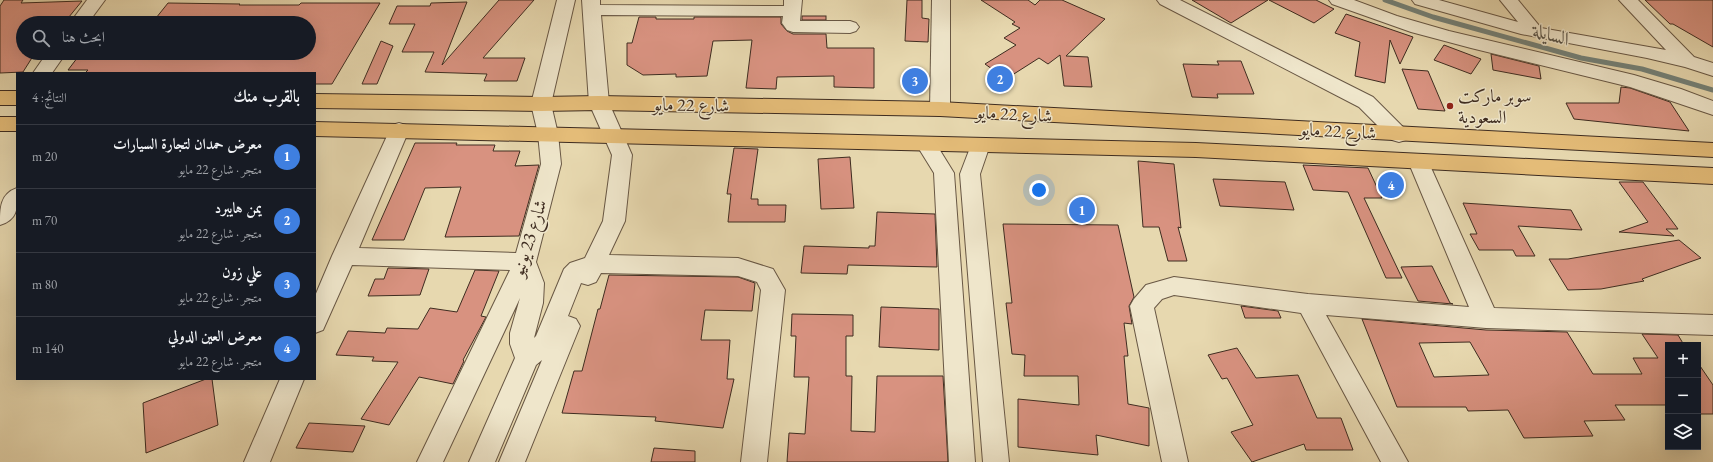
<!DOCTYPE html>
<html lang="ar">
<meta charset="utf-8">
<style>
:root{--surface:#171b24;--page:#242831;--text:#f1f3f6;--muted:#9ea1a6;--line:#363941;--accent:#d93025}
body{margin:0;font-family:"EB Garamond",Amiri,serif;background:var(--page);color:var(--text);direction:rtl}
.controls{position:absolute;right:12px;bottom:12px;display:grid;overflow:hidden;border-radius:0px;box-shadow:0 4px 16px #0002}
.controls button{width:36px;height:36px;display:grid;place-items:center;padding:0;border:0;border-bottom:1px solid var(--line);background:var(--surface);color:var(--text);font:20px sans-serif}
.you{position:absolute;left:1039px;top:190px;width:14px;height:14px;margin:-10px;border:3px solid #fff;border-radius:50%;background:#1a73e8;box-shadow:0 0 0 6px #1a73e833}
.badge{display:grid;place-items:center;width:26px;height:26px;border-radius:50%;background:var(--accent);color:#fff;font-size:13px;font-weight:700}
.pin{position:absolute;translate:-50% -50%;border:2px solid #fff;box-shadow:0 1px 4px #0006}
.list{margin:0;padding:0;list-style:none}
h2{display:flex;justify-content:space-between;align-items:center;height:52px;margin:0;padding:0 16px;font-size:17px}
h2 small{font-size:13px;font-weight:400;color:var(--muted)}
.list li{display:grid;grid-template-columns:26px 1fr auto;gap:12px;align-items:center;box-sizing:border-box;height:64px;padding:0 16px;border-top:1px solid var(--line)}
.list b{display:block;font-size:15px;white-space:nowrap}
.list p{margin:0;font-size:13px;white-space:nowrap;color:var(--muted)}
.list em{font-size:13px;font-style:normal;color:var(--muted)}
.icon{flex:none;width:22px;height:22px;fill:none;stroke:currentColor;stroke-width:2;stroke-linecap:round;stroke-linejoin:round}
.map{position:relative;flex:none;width:1713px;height:462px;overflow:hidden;direction:ltr}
.search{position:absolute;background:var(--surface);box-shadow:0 4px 16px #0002;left:16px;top:16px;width:300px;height:44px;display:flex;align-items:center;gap:10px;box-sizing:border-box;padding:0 14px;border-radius:22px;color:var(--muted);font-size:15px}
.panel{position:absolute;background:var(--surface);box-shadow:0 4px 16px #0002;left:16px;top:72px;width:300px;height:308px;border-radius:0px;direction:rtl}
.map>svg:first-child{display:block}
</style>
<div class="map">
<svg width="1713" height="462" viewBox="0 0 1713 462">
<rect width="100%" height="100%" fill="#e7d8af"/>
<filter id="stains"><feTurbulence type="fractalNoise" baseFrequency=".005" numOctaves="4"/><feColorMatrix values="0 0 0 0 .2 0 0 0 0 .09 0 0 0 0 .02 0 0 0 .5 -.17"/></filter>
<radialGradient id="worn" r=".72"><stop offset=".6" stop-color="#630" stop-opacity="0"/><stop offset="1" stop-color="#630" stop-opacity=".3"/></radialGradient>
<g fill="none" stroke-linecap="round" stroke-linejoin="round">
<polyline stroke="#748178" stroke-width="5" points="1385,0 1433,17 1581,58 1642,69 1713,90"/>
</g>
<g fill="#d89280" stroke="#3e2c20" fill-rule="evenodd">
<polygon points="4,0 23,0 21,3 82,1 64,23 23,23 23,53 35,53 23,72 0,73 0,6"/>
<polygon points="499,0 534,0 483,58 525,58 517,81 484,81 487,74 425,72 434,52 402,52 415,24 389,24 397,6 430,6 431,3 467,2 442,65"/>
<polygon points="907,0 922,0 922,18 929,19 928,42 905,41"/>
<polygon points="981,0 1028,0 1035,5 1040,0 1062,0 1105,19 1066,56 1088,57 1092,87 1064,86 1060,55 1048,64 1039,58 1006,79 985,64 1016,45 1004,38 1020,28 1012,24 1015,22"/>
<polygon points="1192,0 1268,0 1231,23"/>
<polygon points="1269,0 1316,0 1334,9 1314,23"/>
<polygon points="1645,0 1713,0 1713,47 1673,24 1670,24"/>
<polygon points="168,3 240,4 239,5 299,5 301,3 380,3 332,84 315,84 315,73 85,73 88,70 68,70 81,53 309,53 309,23 152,23"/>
<polygon points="1346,14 1413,37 1400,64 1390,40 1385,83 1355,76 1360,42 1335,33"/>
<rect x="802" y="16" width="24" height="4"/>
<polygon points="639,17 656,17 656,19 694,19 694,17 781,17 781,24 787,31 793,34 826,34 827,48 874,48 874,88 834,87 834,76 777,77 776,89 746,88 752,40 713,41 707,76 676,77 676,74 643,75 627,65 627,43 632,43"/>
<polygon points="381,41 393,46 377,84 362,84"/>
<polygon points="1444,45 1481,59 1471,74 1434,60"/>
<polygon points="1491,54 1539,66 1541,79 1493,70"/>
<polygon points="1217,61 1241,61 1254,94 1217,94 1218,98 1192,97 1183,64 1219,65"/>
<polygon points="1402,69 1428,71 1445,111 1418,109"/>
<polygon points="1621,87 1630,88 1670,102 1689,131 1574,119 1566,103 1619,103"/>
<polygon points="415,143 457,143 456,145 495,145 493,151 520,151 515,166 539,165 519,236 445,237 461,187 425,188 404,240 372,240"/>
<polygon points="734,148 758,149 751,199 758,199 758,205 786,205 785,222 728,222 731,194 727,194"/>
<polygon points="850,157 854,208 821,209 818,159"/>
<polygon points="1138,161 1174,164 1181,228 1178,227 1187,261 1168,261 1159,227 1143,227"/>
<polygon points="1303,165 1368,168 1382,198 1364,198 1402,278 1386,278 1348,192 1313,190"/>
<polygon points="1213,179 1285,182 1294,210 1220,206"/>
<polygon points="1619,182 1643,182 1678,229 1666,229 1674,236 1619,232 1648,222"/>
<polygon points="1463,203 1571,210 1582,230 1518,226 1535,256 1516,256 1513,250 1479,250 1470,234 1477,234"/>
<polygon points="877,212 935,214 937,267 848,265 847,274 801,273 804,246 869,248 869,246 875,246"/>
<polygon points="1003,224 1118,225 1134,297 1129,306 1132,324 1124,323 1128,356 1124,356 1128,404 1149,408 1149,446 1096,435 1098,455 1018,447 1018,399 1079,405 1078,376 1024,376 1025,355 1012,354 1006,303 1012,303"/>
<polygon points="1679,240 1701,258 1642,279 1644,281 1601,289 1568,290 1549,259 1568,259"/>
<polygon points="1432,266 1450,303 1453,304 1418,301 1401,267"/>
<polygon points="388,268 429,269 420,295 368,296 375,279 384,279"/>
<polygon points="475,270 499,271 481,316 486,317 463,360 464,361 453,384 419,377 389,425 361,419 398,362 372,361 374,357 336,355 348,331 385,333 387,328 418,329 430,308 457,312"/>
<polygon points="609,275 738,277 755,283 752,311 705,310 701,340 730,340 727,379 734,379 723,428 655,421 656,417 562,413 574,371 582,371 598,309 600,309"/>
<polygon points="1241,306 1278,311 1281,318 1245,318"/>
<polygon points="881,307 939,309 939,350 879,347"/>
<polygon points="792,314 853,315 853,336 846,336 846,376 852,376 851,431 875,432 877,376 943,376 948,462 787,462 789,433 805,434 809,377 794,377 796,336 791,336"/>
<path d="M1362 319 1486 330 1567 332 1593 374H1642L1633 358H1658L1642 334 1678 335 1684 345H1668V405H1615L1625 420 1584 421 1593 436 1524 438 1508 410 1468 411 1466 407H1397ZM1470 342 1489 375 1434 377 1419 343Z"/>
<polygon points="1237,348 1256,378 1298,375 1317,418 1341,418 1353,450 1306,450 1304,444 1252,462 1231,432 1253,425 1227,378 1222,379 1208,355"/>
<polygon points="1698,363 1713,385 1713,414 1698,414"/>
<polygon points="206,379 212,379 218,425 146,453 143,403"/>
<polygon points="309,423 365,426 353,452 296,448"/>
<polygon points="654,448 695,451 695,462 651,462"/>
</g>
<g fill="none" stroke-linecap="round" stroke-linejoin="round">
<g stroke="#685744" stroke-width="2">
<g id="minor">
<polygon points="87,0 105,0 88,23 70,23"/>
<polygon points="557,0 575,0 551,104 558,134 561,164 536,262 544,283 543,303 534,338 536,336 564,269 570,263 585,258 603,221 612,155 589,103 582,0 600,0 600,5 784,6 784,0 802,0 800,21 850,21 856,23 859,27 856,31 850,33 793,32 787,30 782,23 783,16 601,15 609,103 632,155 625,221 609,255 738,258 773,269 785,290 767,462 741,462 761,290 757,282 738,276 601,273 596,282 588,285 581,283 568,316 576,319 580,326 525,462 499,462 542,360 536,365 495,462 469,462 515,358 510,344 510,333 520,298 443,462 417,462 510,270 352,265 323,330 315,333 315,296 332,256 392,125 399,123 406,125 409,130 359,248 516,253 541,164 538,134 531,104"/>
<polygon points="932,0 950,0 950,109 947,114 940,116 933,114 930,109"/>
<polygon points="1157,0 1180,0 1373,97 1406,130 1409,135 1406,140 1399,142 1392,140 1359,107 1160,4"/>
<polygon points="1329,0 1354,0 1397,16 1449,31 1634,75 1681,89 1713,101 1713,115 1630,87 1471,48 1411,32 1332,4"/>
<polygon points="1412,0 1439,0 1518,22 1500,0 1518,0 1541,28 1666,50 1619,0 1638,0 1694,57 1713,63 1713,76 1685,67 1647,58 1521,34 1415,4"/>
<polygon points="47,53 66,53 52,73 33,73"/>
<polygon points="926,137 933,139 954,173 975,462 949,462 934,173 916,144 919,139"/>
<polygon points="980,138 987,140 990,145 980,174 1009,462 983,462 960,174 973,140"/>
<polygon points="1418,154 1425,156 1428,161 1494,308 1713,315 1713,335 1486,328 1326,315 1408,462 1381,462 1301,313 1174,295 1162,299 1154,308 1188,462 1162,462 1130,306 1134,299 1146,285 1174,277 1308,294 1469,307 1408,161 1411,156"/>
<path d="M17 188C17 205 20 219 0 225 0 208 0 194 17 188Z"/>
<polygon points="280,379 304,379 270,462 244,462"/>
</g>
</g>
<g stroke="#3e2c20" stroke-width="2">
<g id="major">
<rect x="0" y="91" width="17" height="14"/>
<polygon points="315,94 541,97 599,96 940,102 1713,143 1713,157 940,116 599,110 541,111 315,108"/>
<rect x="0" y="117" width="17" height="14"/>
<polygon points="315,122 1196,143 1713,168 1713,184 1196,157 315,136"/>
</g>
</g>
<use href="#minor" fill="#efe6cb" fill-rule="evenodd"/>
<use href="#major" fill="#e4bc78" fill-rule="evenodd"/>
</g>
<circle fill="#8f2418" stroke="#efe6cb" stroke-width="1.5" cx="1450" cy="106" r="4"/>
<g text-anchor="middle" stroke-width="3" stroke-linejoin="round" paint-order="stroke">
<g font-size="18" fill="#3e2c20" stroke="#efe6cb" text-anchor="start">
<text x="1458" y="102">سوبر ماركت<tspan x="1458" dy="21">السعودية</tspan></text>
</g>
<g font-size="18" fill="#3e2c20" stroke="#efe6cb">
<text transform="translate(691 105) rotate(1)" y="6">شارع 22 مايو</text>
<text transform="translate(1014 114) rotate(3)" y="6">شارع 22 مايو</text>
<text transform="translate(1338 131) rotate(3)" y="6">شارع 22 مايو</text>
<text transform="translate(529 238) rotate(-72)" y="6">شارع 23 يونيو</text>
</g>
<g font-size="19" font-style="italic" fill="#544f44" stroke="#efe6cb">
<text transform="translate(1552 34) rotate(16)" y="7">السايلة</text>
</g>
</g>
<rect width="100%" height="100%" filter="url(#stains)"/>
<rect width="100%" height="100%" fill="url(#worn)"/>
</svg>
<div class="controls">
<button>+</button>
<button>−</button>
<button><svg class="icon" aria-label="layers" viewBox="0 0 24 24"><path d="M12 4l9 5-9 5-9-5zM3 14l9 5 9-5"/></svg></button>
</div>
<div class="you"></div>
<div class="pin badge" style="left:1082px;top:210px;background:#3f7fe0">1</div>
<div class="pin badge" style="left:1000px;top:79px;background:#3f7fe0">2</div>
<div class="pin badge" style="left:915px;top:81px;background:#3f7fe0">3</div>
<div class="pin badge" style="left:1391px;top:185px;background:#3f7fe0">4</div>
<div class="search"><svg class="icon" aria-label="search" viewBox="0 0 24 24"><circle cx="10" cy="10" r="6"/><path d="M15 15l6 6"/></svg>ابحث هنا</div>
<section class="panel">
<h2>بالقرب منك<small>النتائج: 4</small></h2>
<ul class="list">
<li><span class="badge" style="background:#3f7fe0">1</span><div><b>معرض حمدان لتجارة السيارات</b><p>متجر · شارع 22 مايو</p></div><em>20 m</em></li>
<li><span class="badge" style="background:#3f7fe0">2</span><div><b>يمن هايبرد</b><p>متجر · شارع 22 مايو</p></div><em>70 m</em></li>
<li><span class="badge" style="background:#3f7fe0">3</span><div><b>علي زون</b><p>متجر · شارع 22 مايو</p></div><em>80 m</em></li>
<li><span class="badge" style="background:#3f7fe0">4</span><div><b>معرض العين الدولي</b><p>متجر · شارع 22 مايو</p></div><em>140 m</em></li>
</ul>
</section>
</div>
